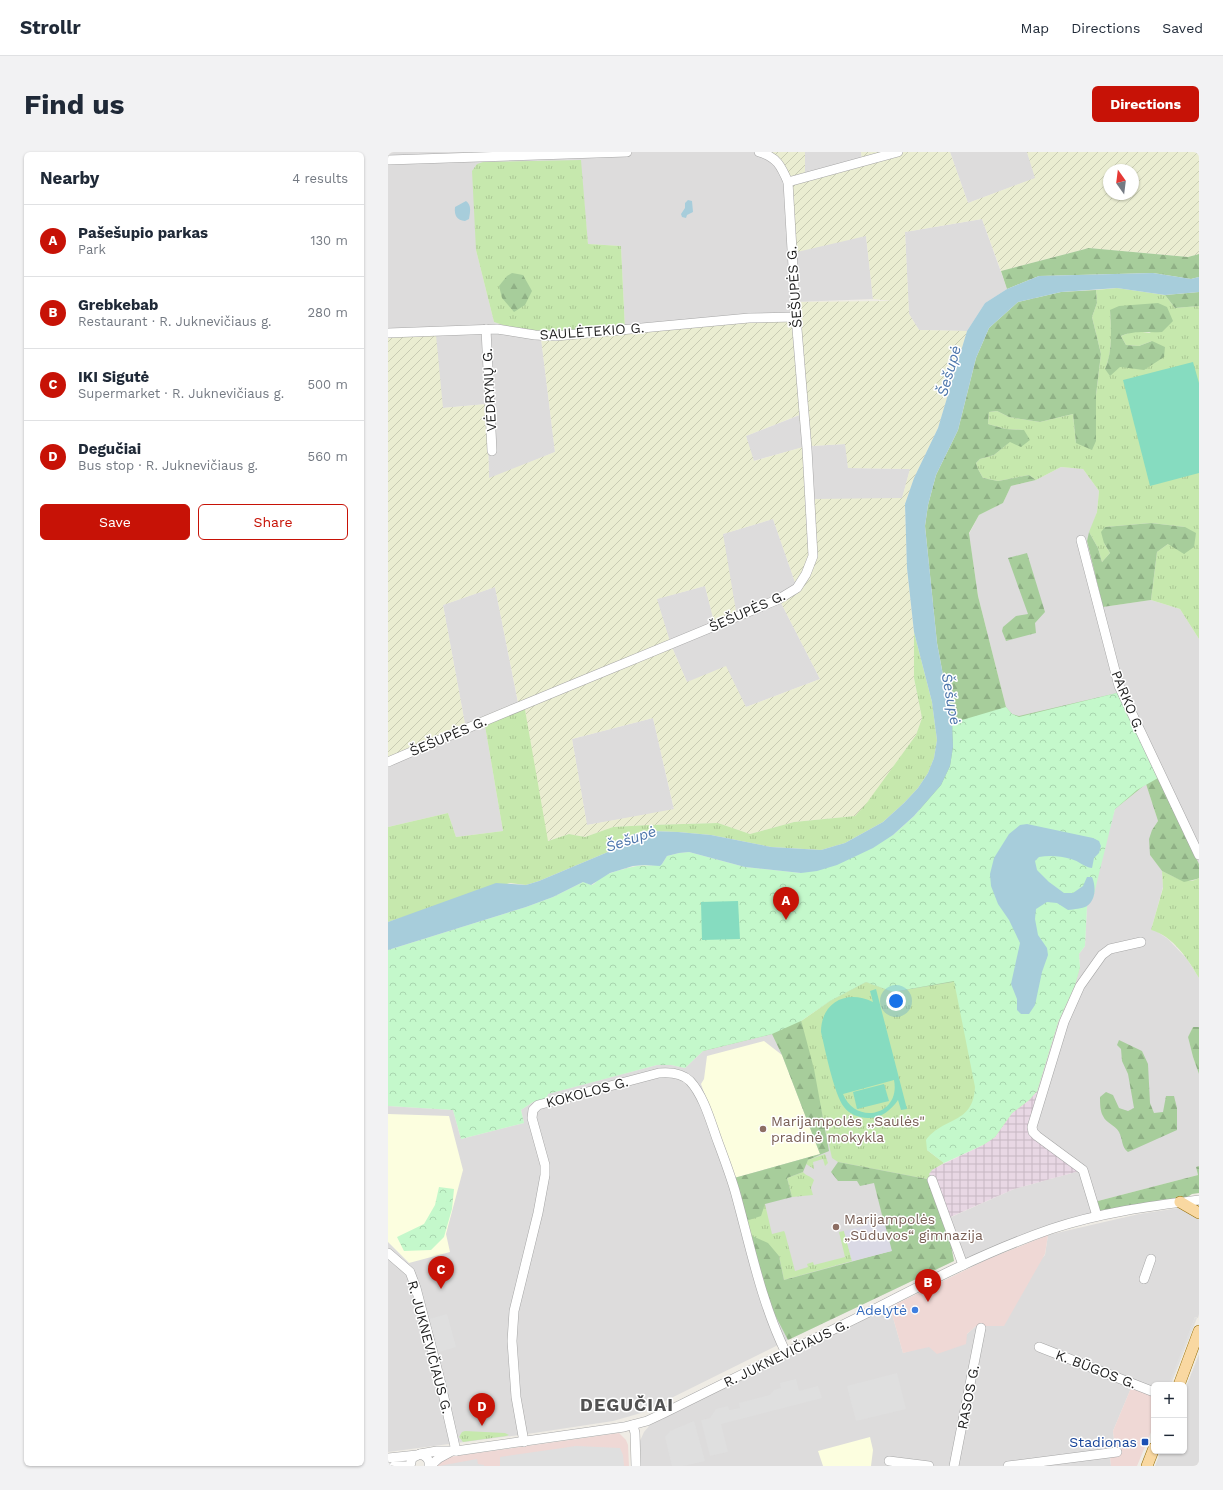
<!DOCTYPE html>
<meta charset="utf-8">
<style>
:root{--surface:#fff;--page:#f2f2f3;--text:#1f2937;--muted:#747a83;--line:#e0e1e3;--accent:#c71206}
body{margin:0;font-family:"Work Sans",sans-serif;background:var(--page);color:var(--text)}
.controls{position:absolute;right:12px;bottom:12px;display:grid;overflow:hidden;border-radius:6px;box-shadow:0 1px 3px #0004}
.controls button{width:36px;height:36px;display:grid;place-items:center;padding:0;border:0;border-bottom:1px solid var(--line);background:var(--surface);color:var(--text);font:20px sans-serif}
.compass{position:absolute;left:715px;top:12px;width:36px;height:36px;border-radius:50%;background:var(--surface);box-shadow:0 1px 3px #0004;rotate:346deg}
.you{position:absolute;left:508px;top:849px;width:14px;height:14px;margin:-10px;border:3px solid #fff;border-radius:50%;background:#1a73e8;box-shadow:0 0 0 6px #1a73e833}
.badge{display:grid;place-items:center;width:26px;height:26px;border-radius:50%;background:var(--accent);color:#fff;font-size:13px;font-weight:700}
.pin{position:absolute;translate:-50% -33px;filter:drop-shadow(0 1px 2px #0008)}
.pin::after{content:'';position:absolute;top:21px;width:14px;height:12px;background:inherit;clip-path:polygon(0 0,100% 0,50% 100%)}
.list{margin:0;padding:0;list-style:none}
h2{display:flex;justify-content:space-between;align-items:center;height:52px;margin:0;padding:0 16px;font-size:17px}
h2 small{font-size:13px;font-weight:400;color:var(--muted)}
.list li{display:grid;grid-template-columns:26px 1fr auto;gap:12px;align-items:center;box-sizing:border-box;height:72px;padding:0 16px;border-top:1px solid var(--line)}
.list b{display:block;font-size:15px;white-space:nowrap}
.list p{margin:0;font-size:13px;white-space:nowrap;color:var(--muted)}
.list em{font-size:13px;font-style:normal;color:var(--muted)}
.actions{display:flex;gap:8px;padding:12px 16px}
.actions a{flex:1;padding:9px 0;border:1px solid var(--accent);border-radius:6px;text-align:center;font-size:14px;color:var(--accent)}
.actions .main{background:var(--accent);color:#fff}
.map{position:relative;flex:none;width:811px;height:1314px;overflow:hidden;border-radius:6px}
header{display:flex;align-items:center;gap:24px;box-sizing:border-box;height:56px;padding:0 20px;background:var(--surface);border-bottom:1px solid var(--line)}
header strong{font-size:19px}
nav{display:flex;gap:22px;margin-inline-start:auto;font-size:14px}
.intro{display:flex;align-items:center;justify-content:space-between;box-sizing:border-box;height:96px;padding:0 24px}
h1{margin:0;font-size:28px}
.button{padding:10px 18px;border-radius:6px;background:var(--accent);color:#fff;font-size:14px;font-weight:700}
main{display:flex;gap:24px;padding:0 24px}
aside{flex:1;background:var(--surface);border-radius:6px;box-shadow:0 1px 3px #0004}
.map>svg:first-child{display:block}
</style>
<header>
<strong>Strollr</strong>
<nav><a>Map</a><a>Directions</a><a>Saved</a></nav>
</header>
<div class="intro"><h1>Find us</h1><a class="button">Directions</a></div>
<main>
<aside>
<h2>Nearby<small>4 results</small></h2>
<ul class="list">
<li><span class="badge">A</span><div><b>Pašešupio parkas</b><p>Park</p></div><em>130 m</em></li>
<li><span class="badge">B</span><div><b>Grebkebab</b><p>Restaurant · R. Juknevičiaus g.</p></div><em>280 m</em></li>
<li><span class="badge">C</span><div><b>IKI Sigutė</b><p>Supermarket · R. Juknevičiaus g.</p></div><em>500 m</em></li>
<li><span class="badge">D</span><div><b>Degučiai</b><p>Bus stop · R. Juknevičiaus g.</p></div><em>560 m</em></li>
</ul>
<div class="actions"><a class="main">Save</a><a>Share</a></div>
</aside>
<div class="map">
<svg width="811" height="1314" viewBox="0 0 811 1314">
<defs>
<pattern id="industrial-grid" width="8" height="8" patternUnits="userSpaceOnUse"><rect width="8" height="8" fill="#e8d7e4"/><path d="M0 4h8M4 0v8" fill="none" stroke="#c7b8c3"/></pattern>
<pattern id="farmland-furrows" width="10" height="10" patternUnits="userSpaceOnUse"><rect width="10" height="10" fill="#eaedd1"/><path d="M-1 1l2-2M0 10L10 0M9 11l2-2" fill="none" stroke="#c8cbb3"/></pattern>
<pattern id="grass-tufts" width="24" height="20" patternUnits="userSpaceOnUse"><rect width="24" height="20" fill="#c6e8ad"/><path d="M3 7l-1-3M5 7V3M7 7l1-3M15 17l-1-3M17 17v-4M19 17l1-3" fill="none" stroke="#aac794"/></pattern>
<pattern id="forest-firs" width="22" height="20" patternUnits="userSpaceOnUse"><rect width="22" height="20" fill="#a7cd9b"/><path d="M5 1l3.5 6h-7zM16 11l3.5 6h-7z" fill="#8fb085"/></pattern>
<pattern id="park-crowns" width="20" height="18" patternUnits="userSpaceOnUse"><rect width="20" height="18" fill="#c4f8cb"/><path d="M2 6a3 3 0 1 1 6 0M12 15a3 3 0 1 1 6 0" fill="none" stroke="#a8d4ae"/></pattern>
</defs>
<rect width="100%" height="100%" fill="#efece5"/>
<g fill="#dddcdc">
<polygon points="0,0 371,0 478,84 485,147 407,150 408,165 237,178 233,94 200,92 192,8 88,98 106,170 153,186 167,300 101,327 99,252 55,256 0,184"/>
<polygon points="417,0 473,0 474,8 417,22"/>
<polygon points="562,0 639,0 648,26 580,51"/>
<polygon points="594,67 619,137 597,151 579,179 531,178 521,162 517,80"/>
<polygon points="412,263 416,295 365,309 358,284"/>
<polygon points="458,292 460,316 522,317 514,347 424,347 423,294"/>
<polygon points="673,315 695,317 711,339 709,360 699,389 715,455 763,448 792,457 811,487 811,712 729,541 631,565 624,562 618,555 590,444 581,382 591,363 615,351 623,334 648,328"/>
<polygon points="385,367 409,436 391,447 432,527 358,555 299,530 283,493 268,447 317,434 326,469 335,382"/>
<polygon points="107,435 130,551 77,572 55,453"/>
<polygon points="265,566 286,658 199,673 184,587"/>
<polygon points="96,568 115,679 68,685 60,661 0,675 0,610"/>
<polygon points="758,632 770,669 764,678 762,703 774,719 775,735 763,778 768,779 780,787 799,807 811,826 811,875 805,875 800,885 805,905 811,922 811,1014 808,1015 810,1023 706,1050 709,1064 575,1113 559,1071 566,1109 400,1188 253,1261 225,1269 146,1281 0,1300 0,954 65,958 73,987 136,971 133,958 145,950 159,946 159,942 269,913 283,913 297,916 315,899 384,882 505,840 567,829 539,998 556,1011 545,1017 559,1067 626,1037 695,1018 649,984 649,939 670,870 687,833 692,815 691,802 697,794 699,754 705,746 706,729 727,657"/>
<polygon points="811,1053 811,1162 810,1166 807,1165 782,1233 766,1233 766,1244 743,1236 725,1279 727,1296 722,1305 723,1314 253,1314 252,1289 256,1280 262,1273 502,1155 515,1201 579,1182 588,1174 657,1103 660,1083 751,1062"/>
<polygon points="811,1202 811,1314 767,1314 773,1299 796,1299 796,1240"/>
</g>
<g fill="#efd8d5">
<polygon points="660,1083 657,1102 616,1174 588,1174 579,1182 578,1192 549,1202 541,1195 515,1201 502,1155 598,1108"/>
<polygon points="743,1236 766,1244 766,1273 749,1314 723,1314 722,1305 727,1296 725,1279"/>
<polygon points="231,1281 238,1288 240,1293 241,1314 44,1314 61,1305"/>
</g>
<polygon fill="url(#industrial-grid)" points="649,939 648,958 644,975 695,1018 626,1037 558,1067 541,1022 545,1017 595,993 607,985 624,961 641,948"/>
<g fill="#fcfedf">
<polygon points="376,889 394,903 432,1002 346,1026 313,932 316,927 319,904"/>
<polygon points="0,962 61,964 75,1018 58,1082 62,1100 21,1111 0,1090"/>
<polygon points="482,1285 485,1298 483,1314 435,1314 430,1299"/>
</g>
<path fill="url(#farmland-furrows)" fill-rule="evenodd" d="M371 0H417V22L474 7 473 0H562L580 51 647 26 639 0H811V102L800 105 701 96 613 119 594 67 517 80 521 162 531 178 579 179 550 276 526 326 517 352 519 416 526 480V526L534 566 528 583 478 653 467 664 406 670 362 682 330 671 261 673 225 675 197 685 181 682 159 689 136 553 0 610V184L48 183 55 256 99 252 101 326 167 300 153 186 408 165 407 150 505 149 485 147 478 84 409 100 392 12ZM721 18H745V42H721ZM411 263 415 295 366 309 358 284ZM457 292 460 316 522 317 514 346 425 347 423 294ZM385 367 409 436 391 447 432 527 358 555 338 514 299 530 283 493 269 447 317 434 326 470 349 465 335 382ZM107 435 130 550 77 572 55 453ZM265 566 286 657 199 673 184 587Z"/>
<g fill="url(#grass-tufts)" fill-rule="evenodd">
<polygon points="193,8 200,92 233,94 237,178 153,186 106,170 88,98 84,19 89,12 95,10"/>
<path d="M729 136 777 143 787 156 811 154V487L792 457 763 448 769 400 780 392 797 375 763 371 717 375 716 391 722 401 714 410 710 396 701 380 709 360 711 339 695 317 673 315 648 328 641 323 610 329 595 326 590 317 588 311 592 307 606 303 636 278 618 277 600 272 601 260 609 259 621 265 652 270 685 262 688 291 708 289V243L713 202 704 165 709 151 708 138ZM722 158 763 181 746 179 733 184 738 193 751 194 764 189 732 214 717 217C725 199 723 177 722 158Z"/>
<polygon points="526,480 544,550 549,588 546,606 540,621 530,636 516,651 495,670 457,691 433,698 383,695 323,683 290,680 262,679 246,682 220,700 151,729 138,733 122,731 0,770 0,675 60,661 68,685 115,679 96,568 136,552 160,689 181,682 197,685 225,675 261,673 330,671 362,682 406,670 467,664 478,652 528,583 534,566 526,526"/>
<path d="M774 719C785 724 799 734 811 726V826C800 807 785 784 763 778L775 736Z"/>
<polygon points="692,815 687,833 670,870 649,939 641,948 624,961 607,985 595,993 597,981 539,998 556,1011 544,1018 541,1022 544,1028 450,1010 444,1006 413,869 442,849 478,830 505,840 577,828"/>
<polygon points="437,1002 440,1011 437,1014 435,1007 425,1010 426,1017 418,1012 420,1008"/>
<path d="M415 1020C418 1024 423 1024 426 1028L423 1036 425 1043 404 1045 399 1026Z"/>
<polygon points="377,1052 384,1082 396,1079 397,1081 407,1119 420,1115 419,1112 425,1110 426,1113 457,1105 451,1080 456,1079 464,1109 396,1128 391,1104 358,1081 355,1070"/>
<polygon points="77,1279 117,1281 121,1283 118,1284 75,1290 71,1285 74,1280"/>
</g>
<g fill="url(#forest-firs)">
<polygon points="701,96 800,105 811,102 811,125 803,127 765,121 651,124 619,137 613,119"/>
<polygon points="124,121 135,123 144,139 137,153 126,160 114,146 111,134 119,124"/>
<polygon points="708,138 709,151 704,165 713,202 708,243 708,289 704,298 688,291 685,262 652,270 621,265 609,259 601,260 600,272 618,277 636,278 642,288 633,295 622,290 606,303 592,307 588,311 590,317 595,326 610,329 641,323 648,328 623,334 615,351 591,363 581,381 590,444 618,555 624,562 631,564 729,541 811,712 811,726 809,727 796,730 774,719 762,703 761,687 764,678 770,669 758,632 727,657 577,828 505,840 478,830 442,849 413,868 426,917 441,999 420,1008 415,1020 399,1026 404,1045 377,1052 373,1064 355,1070 346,1026 432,1002 394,903 384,882 315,899 0,954 0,798 511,711 564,571 549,491 537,374 540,353 548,323 570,278 588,206 601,176 630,150 673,140"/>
<polygon points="811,140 811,154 787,156 777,143"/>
<path d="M770 151 779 155 785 169 774 180C759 181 748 178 733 184L738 193 751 194 764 189 777 195 776 205 756 218 732 215 722 224 717 217C725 199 723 177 722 158L731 154Z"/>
<polygon points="763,371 797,375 808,381 806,395 796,402 780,392 769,400 763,448 715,455 699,389 701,380 710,396 714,410 722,401 716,391 713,380 717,375"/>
<polygon points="639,401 657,460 647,471 648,481 618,489 614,479 615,475 628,464 640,462 620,406"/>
<polygon points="805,875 811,875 811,922 805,905 800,885"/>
<path d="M731 888 754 899 760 912 762 951 766 961 775 960 778 944H786L789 956V978L740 1000C733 995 735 987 731 980 727 973 718 971 715 964 712 959 712 951 712 945L718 940 725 943 731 956 740 959 746 956 740 922 734 909 733 897 729 893Z"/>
<polygon points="450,1010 544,1028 558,1067 566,1109 400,1188 374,1138 358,1081 380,1091 391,1104 396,1128 503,1099 486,1031 472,1034 469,1029 450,1029 443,1020"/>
<polygon points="811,1014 811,1041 804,1042 792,1050 709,1064 706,1050 810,1023 808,1015"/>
</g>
<g fill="url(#park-crowns)">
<path d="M729 541 770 626 749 638 727 657 705 746 699 754 697 794 691 802 692 815 687 833 670 870 649 939 641 948 624 961 607 985 595 993 556 1011 539 998 538 988C556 964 585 973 587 935L566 829 505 840 478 830 442 849 413 869 384 882 315 899 297 916 283 913H269L160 942 159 946 145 950 133 958 136 971 73 987 65 958 0 954V798L138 755 165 745 195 730C198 730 202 733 204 733 207 732 209 728 211 727 221 720 233 718 244 715 254 712 264 715 274 712L279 704 291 701 301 700 357 715 413 721 505 683 526 664 553 633 562 614 565 595 564 571 618 555 624 562 631 565Z"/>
<polygon points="51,1035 66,1037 64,1057 56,1085 43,1098 16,1099 9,1085 36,1072 47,1053"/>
</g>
<g fill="#86dcc0" fill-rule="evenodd">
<polygon points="805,210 811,231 811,321 762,334 735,228"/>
<polygon points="350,749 352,787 314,788 313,750"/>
<path d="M488 837 519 957 513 958 510 948C503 958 494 966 480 966 471 966 461 962 456 955 446 942 437 897 433 880 433 850 459 837 485 850L482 839ZM506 928C513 963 468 974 455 942Z"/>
<polygon points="496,932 501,949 469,957 465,940"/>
</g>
<g fill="#dfdfdf">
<polygon points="59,1162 68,1195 48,1201 38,1168"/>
<polygon points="807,1165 809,1166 783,1232 781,1231"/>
<polygon points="509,1221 518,1257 468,1269 459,1234"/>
<polygon points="408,1227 411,1239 430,1234 434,1246 333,1272 340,1300 322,1304 313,1268 322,1266 328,1257 340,1254 341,1258 352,1256 351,1251 382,1243 386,1238 393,1236 392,1231"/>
<polygon points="306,1269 317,1309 295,1314 284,1314 277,1285 282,1279"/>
<polygon points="188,1294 232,1296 235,1303 236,1314 112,1314 112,1305"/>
<polygon points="89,1307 90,1312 96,1313 96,1314 51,1314"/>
</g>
<polygon fill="#dad9e5" points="482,1069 483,1072 496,1069 504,1099 464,1109 456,1079 476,1074 476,1071"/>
<g fill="#a7cddb">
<polygon points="300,48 304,49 305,60 299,63 298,66 294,65 293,62 297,56 297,51"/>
<path d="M78 49C84 53 82 61 81 67L77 69C69 68 66 64 67 55Z"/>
<polygon points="765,121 803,127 811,125 811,140 777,143 729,136 673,140 630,150 601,176 588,206 570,278 548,323 540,353 537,374 544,442 549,491 564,571 565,595 562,614 553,633 526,664 505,683 485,696 449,713 429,719 413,721 357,715 301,700 291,701 279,704 274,712 272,714 256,713 245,714 222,721 203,733 195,730 165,745 138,755 0,798 0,770 108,731 138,733 151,729 220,700 246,682 262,679 290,680 323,683 383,695 433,698 457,691 495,670 516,651 530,636 540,621 546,606 549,588 544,550 526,480 519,416 517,352 526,326 550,276 579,179 597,151 619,137 651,124"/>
<path d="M639 672 705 686 711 689 713 694 711 701 706 706 704 716C696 715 691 709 683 707 673 704 661 703 651 705L647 709 649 718 661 730 676 741H685L695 734 699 725H704C708 734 708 748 699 754 694 757 686 757 680 758L669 751 659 750 648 757 647 767 650 783 659 796 660 803 654 820 647 853 641 862H633L629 858V847L623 832 632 791 621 768 610 752 603 734 602 722 606 706 621 682 632 673Z"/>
</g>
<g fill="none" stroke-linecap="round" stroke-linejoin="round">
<g stroke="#a6a6a6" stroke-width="10">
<g id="minor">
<polyline points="0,8 239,0"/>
<polyline points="400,30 510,0"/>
<polyline points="98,177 104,299"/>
<polyline points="0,181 109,177 147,183 168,184 361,166 408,165"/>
<polyline points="693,388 731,534 811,703"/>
<path d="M0 610C129 554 261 502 391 447L409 436 418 422 425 404 419 297 408 165 400 30C393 14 389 5 371 0"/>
<polyline points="544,1028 575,1113"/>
<polyline points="709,1064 695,1018 649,984 645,980 644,975 676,870 692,834 714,803 722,797 753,790"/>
<polyline points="0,1101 22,1120 28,1136 52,1228 68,1299"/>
<polyline points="756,1127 763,1107"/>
<polyline points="651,1195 766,1240"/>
<polyline points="245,1273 247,1281 248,1314"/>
<path d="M136 1290 128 1245 124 1189 126 1159 150 1061 157 1023V1013L144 966 145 958 150 953 271 921C282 920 294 921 302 929 316 944 323 971 330 990 336 1006 342 1022 347 1039 362 1093 373 1150 398 1201"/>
<path d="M32 1302 49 1299H68L236 1275 259 1269 276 1261C343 1228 411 1194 479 1161 539 1130 599 1099 663 1077 711 1061 761 1054 811 1048"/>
<polyline points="0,1306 29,1303"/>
<polyline points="501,1309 541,1314"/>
<polyline points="6,1314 18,1314"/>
<path d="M22 1314 24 1306 32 1302C38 1304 42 1307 41 1314"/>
<polyline points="42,1314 51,1306 62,1300"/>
<polyline points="566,1314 593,1176"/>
<polyline points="620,1314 729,1300"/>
</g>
</g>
<g stroke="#956d05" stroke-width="12">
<g id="major">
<polyline points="792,1050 811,1061"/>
<polyline points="791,1233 811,1179"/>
<polyline points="759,1314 766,1296"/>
</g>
</g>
<use href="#minor" stroke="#fff" stroke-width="9"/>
<use href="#major" stroke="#f9d8a1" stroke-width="11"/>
</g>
<g fill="#8d6e63" stroke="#fff" stroke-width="1.5">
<circle cx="375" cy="977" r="4"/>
<circle cx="448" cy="1075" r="4"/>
</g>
<circle fill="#3f7fe0" stroke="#fff" stroke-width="1.5" cx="527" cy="1158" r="4"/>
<rect fill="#1a4fb4" stroke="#fff" stroke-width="1.5" x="753" y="1286" width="8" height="8" rx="2"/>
<g text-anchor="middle" stroke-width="3" stroke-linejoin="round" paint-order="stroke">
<g font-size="14" fill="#1f1f1f" stroke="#fff">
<text transform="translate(406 135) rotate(-94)" y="5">ŠEŠUPĖS G.</text>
<text transform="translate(204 179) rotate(-4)" y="5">SAULĖTEKIO G.</text>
<text transform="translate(101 238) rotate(-93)" y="5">VĖDRYNŲ G.</text>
<text transform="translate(359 459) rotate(-24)" y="5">ŠEŠUPĖS G.</text>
<text transform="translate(740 549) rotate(68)" y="5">PARKO G.</text>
<text transform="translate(60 584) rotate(-23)" y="5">ŠEŠUPĖS G.</text>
<text transform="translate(199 940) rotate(-15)" y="5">KOKOLOS G.</text>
<text transform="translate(42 1195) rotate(75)" y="5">R. JUKNEVIČIAUS G.</text>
<text transform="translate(398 1201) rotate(-26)" y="5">R. JUKNEVIČIAUS G.</text>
<text transform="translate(708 1217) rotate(21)" y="5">K. BŪGOS G.</text>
<text transform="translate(580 1245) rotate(-79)" y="5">RASOS G.</text>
</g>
<g font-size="14" fill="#785e54" stroke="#fff" text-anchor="start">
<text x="383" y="974">Marijampolės ,,Saulės"<tspan x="383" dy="16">pradinė mokykla</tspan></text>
<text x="456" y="1072">Marijampolės<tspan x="456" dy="16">„Sūduvos“ gimnazija</tspan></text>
</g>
<g font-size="14" fill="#366cbe" stroke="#fff" text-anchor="end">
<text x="519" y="1163">Adelytė</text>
</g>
<g font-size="14" fill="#164399" stroke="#fff" text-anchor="end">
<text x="749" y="1295">Stadionas</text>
</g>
<g font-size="15" font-style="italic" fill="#4e77ac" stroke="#fff">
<text transform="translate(561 219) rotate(-74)" y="5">Šešupė</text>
<text transform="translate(563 547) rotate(80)" y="5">Šešupė</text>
<text transform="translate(243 687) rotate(-19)" y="5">Šešupė</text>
</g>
<g font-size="18" font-weight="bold" letter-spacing="1" fill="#525252" stroke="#fff">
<text x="239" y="1259">DEGUČIAI</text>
</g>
</g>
</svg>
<div class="controls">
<button>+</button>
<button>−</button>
</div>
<svg class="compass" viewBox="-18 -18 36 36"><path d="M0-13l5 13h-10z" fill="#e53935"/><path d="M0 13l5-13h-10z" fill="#747a83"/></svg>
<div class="you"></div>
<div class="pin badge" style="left:398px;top:768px">A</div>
<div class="pin badge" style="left:540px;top:1150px">B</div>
<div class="pin badge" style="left:53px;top:1137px">C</div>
<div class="pin badge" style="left:94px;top:1274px">D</div>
</div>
</main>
